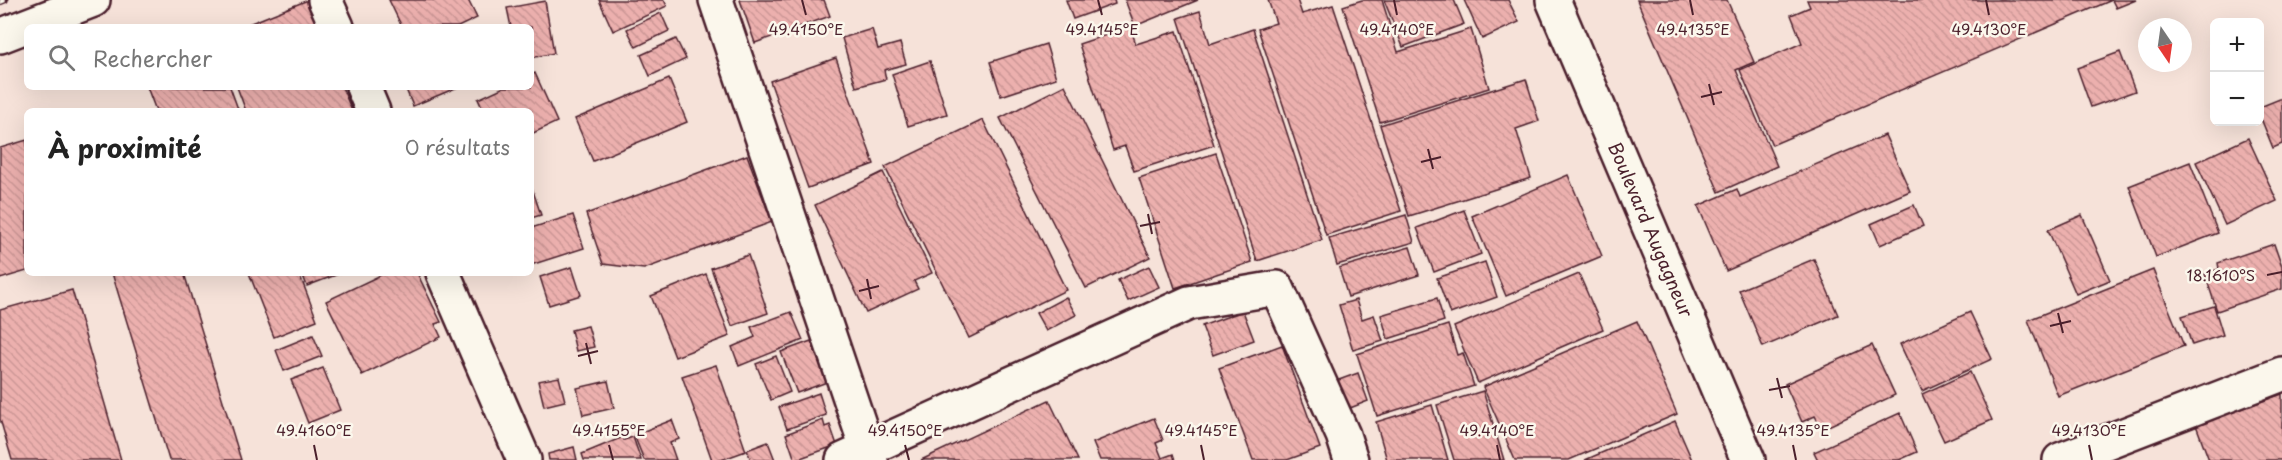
<!DOCTYPE html>
<html lang="fr">
<meta charset="utf-8">
<style>
:root{--surface:#fff;--page:#f6f6f6;--text:#222;--muted:#767676;--line:#e0e0e0}
body{margin:0;font-family:"Playpen Sans",sans-serif;background:var(--page);color:var(--text)}
.controls{position:absolute;right:18px;top:18px;display:grid;overflow:hidden;border-radius:9px;box-shadow:0 6px 24px #0002}
.controls button{width:54px;height:54px;display:grid;place-items:center;padding:0;border:0;border-bottom:2px solid var(--line);background:var(--surface);color:var(--text);font:30px sans-serif}
.compass{position:absolute;left:2138px;top:18px;width:54px;height:54px;border-radius:50%;background:var(--surface);box-shadow:0 6px 24px #0002;rotate:167deg}
.list{margin:0;padding:0;list-style:none}
h2{display:flex;justify-content:space-between;align-items:center;height:78px;margin:0;padding:0 24px;font-size:26px}
h2 small{font-size:20px;font-weight:400;color:var(--muted)}
.icon{flex:none;width:33px;height:33px;fill:none;stroke:currentColor;stroke-width:2;stroke-linecap:round;stroke-linejoin:round}
.map{position:relative;flex:none;width:2282px;height:460px;overflow:hidden}
.search{position:absolute;background:var(--surface);box-shadow:0 6px 24px #0002;left:24px;top:24px;width:510px;height:66px;display:flex;align-items:center;gap:15px;box-sizing:border-box;padding:0 21px;border-radius:9px;color:var(--muted);font-size:22px}
.panel{position:absolute;background:var(--surface);box-shadow:0 6px 24px #0002;left:24px;top:108px;width:510px;height:168px;border-radius:9px}
.map>svg:first-child{display:block}
</style>
<div class="map">
<svg width="2282" height="460" viewBox="0 0 2282 460">
<defs>
<pattern id="building-back-hatch" width="6" height="6" patternUnits="userSpaceOnUse" patternTransform="scale(1.5)"><rect width="6" height="6" fill="#ecb0ae"/><path d="M-1 5l2 2M0 0l6 6M5-1l2 2" fill="none" stroke="#cc9796"/></pattern>
</defs>
<rect width="100%" height="100%" fill="#f6e2d9"/>
<filter id="ink" filterUnits="userSpaceOnUse"><feTurbulence type="fractalNoise" baseFrequency=".0167" numOctaves="2"/><feDisplacementMap in="SourceGraphic" scale="12" xChannelSelector="R" yChannelSelector="G"/><feConvolveMatrix kernelMatrix="1 2 1 2 8 2 1 2 1" color-interpolation-filters="sRGB"/></filter>
<g filter="url(#ink)">
<g fill="url(#building-back-hatch)" stroke="#4a1f2b" stroke-width="1.5">
<polygon points="308,0 319,27 241,27"/>
<polygon points="389,0 468,0 477,18 458,27 402,27"/>
<polygon points="599,0 664,0 667,6 613,31"/>
<polygon points="740,0 824,0 830,16 755,43"/>
<polygon points="1066,0 1114,0 1115,4 1073,19"/>
<polygon points="1125,0 1198,0 1135,26"/>
<polygon points="1268,0 1297,0 1302,14 1333,5 1401,211 1326,235 1258,29 1276,23"/>
<polygon points="1362,0 1382,0 1398,52 1471,29 1489,88 1380,122 1343,6"/>
<polygon points="1384,0 1454,0 1464,24 1403,47"/>
<polygon points="1464,0 1508,0 1519,22 1482,39"/>
<polygon points="1637,0 1727,0 1754,62 1736,70 1777,166 1719,192"/>
<polygon points="1807,0 2112,0 1772,145 1740,70 1802,43 1791,15 1810,7"/>
<polygon points="2112,0 2136,0 2116,8"/>
<polygon points="545,1 554,53 531,58 531,27 511,27 507,8"/>
<polygon points="1200,11 1210,44 1253,29 1322,240 1257,261 1178,18"/>
<polygon points="661,13 669,31 636,47 627,29"/>
<polygon points="1130,27 1136,44 1177,31 1214,145 1134,171 1125,146 1113,150 1079,44"/>
<polygon points="872,29 878,49 900,43 906,64 884,70 886,79 856,87 842,38"/>
<polygon points="676,39 686,59 650,76 641,55"/>
<polygon points="1046,44 1056,78 1001,96 990,62"/>
<polygon points="2120,52 2135,91 2091,107 2077,68"/>
<polygon points="836,58 874,164 808,188 770,81"/>
<polygon points="930,61 947,114 908,126 892,74"/>
<polygon points="535,73 557,122 531,134 531,111 481,111 483,110 478,99 504,87 531,87 531,75"/>
<polygon points="669,79 687,122 593,161 575,119"/>
<polygon points="1526,79 1539,121 1516,129 1531,178 1409,216 1380,125"/>
<polygon points="1065,85 1150,257 1086,288 1000,118"/>
<polygon points="147,87 230,87 238,109 233,111 159,111 155,108"/>
<polygon points="237,87 342,87 352,111 246,111"/>
<polygon points="405,87 458,87 413,106"/>
<polygon points="2282,98 2282,144 2273,148 2260,116 2260,107"/>
<polygon points="983,120 1066,290 969,338 885,167"/>
<polygon points="1885,135 1910,191 1726,271 1698,206 1737,189 1740,197"/>
<polygon points="2248,138 2277,201 2225,225 2196,162"/>
<polygon points="27,140 27,271 0,279 0,148"/>
<polygon points="1216,153 1252,262 1175,288 1139,178"/>
<polygon points="747,155 772,222 644,269 603,264 586,214"/>
<polygon points="2190,162 2218,233 2156,257 2129,186"/>
<polygon points="883,172 932,273 914,281 918,289 866,313 815,205"/>
<polygon points="1568,175 1602,256 1506,296 1472,216"/>
<polygon points="531,185 541,215 531,218"/>
<polygon points="1914,205 1923,226 1880,245 1871,224"/>
<polygon points="1464,210 1481,254 1434,272 1417,228"/>
<polygon points="573,215 584,248 531,265 531,228"/>
<polygon points="1406,215 1414,242 1337,265 1329,238"/>
<polygon points="2082,215 2110,280 2076,294 2048,230"/>
<polygon points="2274,244 2282,267 2282,289 2217,311 2205,274 2219,269 2218,263"/>
<polygon points="1410,247 1419,275 1348,297 1339,268"/>
<polygon points="748,255 768,313 732,326 711,268"/>
<polygon points="1814,259 1838,315 1763,347 1739,290"/>
<polygon points="1485,262 1497,297 1450,314 1437,278"/>
<polygon points="1149,266 1159,287 1128,301 1118,280"/>
<polygon points="572,267 581,295 549,305 540,277"/>
<polygon points="2153,270 2184,346 2058,396 2028,320"/>
<polygon points="112,273 184,273 241,460 169,460"/>
<polygon points="249,273 299,273 317,320 274,337"/>
<polygon points="302,273 341,273 307,286"/>
<polygon points="385,273 417,273 441,322 435,324 441,337 362,375 326,301"/>
<polygon points="706,274 730,336 675,357 651,296"/>
<polygon points="1579,274 1603,329 1478,383 1454,327"/>
<polygon points="72,290 121,460 12,460 0,419 0,310"/>
<polygon points="1066,297 1076,315 1046,331 1036,313"/>
<polygon points="1437,298 1444,321 1388,339 1381,315"/>
<polygon points="1356,300 1362,319 1374,315 1383,341 1353,350 1339,305"/>
<polygon points="2214,306 2223,335 2192,345 2182,316"/>
<polygon points="1243,311 1254,340 1213,355 1202,326"/>
<polygon points="791,312 803,340 739,366 732,347 755,337 751,327"/>
<polygon points="1970,312 1992,359 1922,391 1900,344"/>
<polygon points="1637,321 1677,414 1569,460 1515,460 1483,387"/>
<polygon points="1448,325 1457,355 1463,353 1474,386 1377,416 1357,354"/>
<polygon points="588,326 594,347 576,351 571,330"/>
<polygon points="313,335 322,356 284,371 276,350"/>
<polygon points="811,341 827,382 797,393 781,352"/>
<polygon points="1282,345 1320,448 1287,460 1253,460 1219,368"/>
<polygon points="1872,345 1895,395 1822,429 1815,416 1802,422 1785,384"/>
<polygon points="776,356 790,392 771,400 756,364"/>
<polygon points="716,365 746,451 721,460 712,460 682,376"/>
<polygon points="323,368 340,410 308,423 291,380"/>
<polygon points="1970,372 1992,420 1944,441 1922,394"/>
<polygon points="1358,373 1368,401 1317,421 1306,392"/>
<polygon points="559,377 565,401 544,406 538,381"/>
<polygon points="608,381 614,408 583,415 577,388"/>
<polygon points="1483,391 1504,460 1454,460 1437,405"/>
<polygon points="819,393 826,415 787,429 779,407"/>
<polygon points="2282,394 2282,460 2209,460 2196,425"/>
<polygon points="1049,400 1078,460 921,460"/>
<polygon points="1432,405 1448,460 1387,460 1376,422"/>
<polygon points="1900,413 1917,452 1899,460 1818,460 1814,452"/>
<polygon points="1154,418 1163,440 1156,443 1162,458 1173,454 1175,460 1100,460 1093,443"/>
<polygon points="672,420 679,439 670,443 676,460 644,460 634,435"/>
<polygon points="823,420 825,427 830,425 837,445 795,460 786,434"/>
<polygon points="1675,421 1692,460 1585,460"/>
<polygon points="623,437 624,440 633,437 641,460 584,460 582,454"/>
<polygon points="768,442 775,460 751,460 747,450"/>
<polygon points="574,447 577,460 549,460 548,454"/>
</g>
<g fill="none" stroke-linecap="round" stroke-linejoin="round">
<g stroke="#4a1f2b" stroke-width="38">
<g id="street">
<polyline points="325,0 337,27"/>
<polyline points="716,0 871,460"/>
<polyline points="363,87 373,111"/>
<polyline points="443,273 524,460"/>
<polyline points="843,460 1189,303 1277,288 1343,435 1351,460"/>
<polyline points="2060,460 2282,374"/>
</g>
</g>
<g stroke="#4a1f2b" stroke-width="38">
<polyline id="secondary" points="1553,0 1748,460"/>
</g>
<g stroke="#4a1f2b" stroke-width="38">
<polyline id="primary" points="0,36 93,0"/>
</g>
<use href="#street" stroke="#fbf7ec" stroke-width="33"/>
<use href="#secondary" stroke="#fbf7ec" stroke-width="33"/>
<use href="#primary" stroke="#fbf7ec" stroke-width="33"/>
<g stroke="#4a1f2b" stroke-width="7">
<polyline id="rail" points="0,2 5,0"/>
</g>
<use href="#rail" stroke="#fbf7ec" stroke-width="4.5" stroke-dasharray="14" stroke-linecap="butt"/>
</g>
</g>
<path fill="none" stroke="#4a1f2b" stroke-width="2" d="M802 0 806 15M1098 0 1102 15M1394 0 1397 15M1690 0 1693 15M1986 0 1989 15M1709 84 1714 105M1701 97 1722 92M1428 149 1433 169M1421 162 1441 157M1148 214 1152 234M1140 226 1160 222M2267 275 2282 272M867 279 871 299M859 291 879 286M2058 313 2063 333M2050 326 2071 321M586 343 591 364M578 356 598 351M1777 378 1782 398M1769 390 1790 386M314 445 317 460M609 445 613 460M905 445 909 460M1201 445 1204 460M1497 445 1500 460M1793 445 1796 460M2089 445 2092 460"/>
<g text-anchor="middle" stroke-width="5" stroke-linejoin="round" paint-order="stroke">
<g font-size="18" fill="#4a1f2b" stroke="#fbf7ec">
<text transform="translate(1650 230) rotate(67)" y="6">Boulevard Augagneur</text>
</g>
</g>
<g font-size="15" text-anchor="middle" fill="#4a1f2b" stroke="#fbf7ec" stroke-width="5" stroke-linejoin="round" paint-order="stroke">
<text x="806" y="35">49.4150°E</text>
<text x="1102" y="35">49.4145°E</text>
<text x="1397" y="35">49.4140°E</text>
<text x="1693" y="35">49.4135°E</text>
<text x="1989" y="35">49.4130°E</text>
<text x="2221" y="281">18.1610°S</text>
<text x="314" y="436">49.4160°E</text>
<text x="609" y="436">49.4155°E</text>
<text x="905" y="436">49.4150°E</text>
<text x="1201" y="436">49.4145°E</text>
<text x="1497" y="436">49.4140°E</text>
<text x="1793" y="436">49.4135°E</text>
<text x="2089" y="436">49.4130°E</text>
</g>
</svg>
<div class="controls">
<button>+</button>
<button>−</button>
</div>
<svg class="compass" viewBox="-18 -18 36 36"><path d="M0-13l5 13h-10z" fill="#e53935"/><path d="M0 13l5-13h-10z" fill="#767676"/></svg>
<div class="search"><svg class="icon" aria-label="search" viewBox="0 0 24 24"><circle cx="10" cy="10" r="6"/><path d="M15 15l6 6"/></svg>Rechercher</div>
<section class="panel">
<h2>À proximité<small>0 résultats</small></h2>
<ul class="list">
</ul>
</section>
</div>
